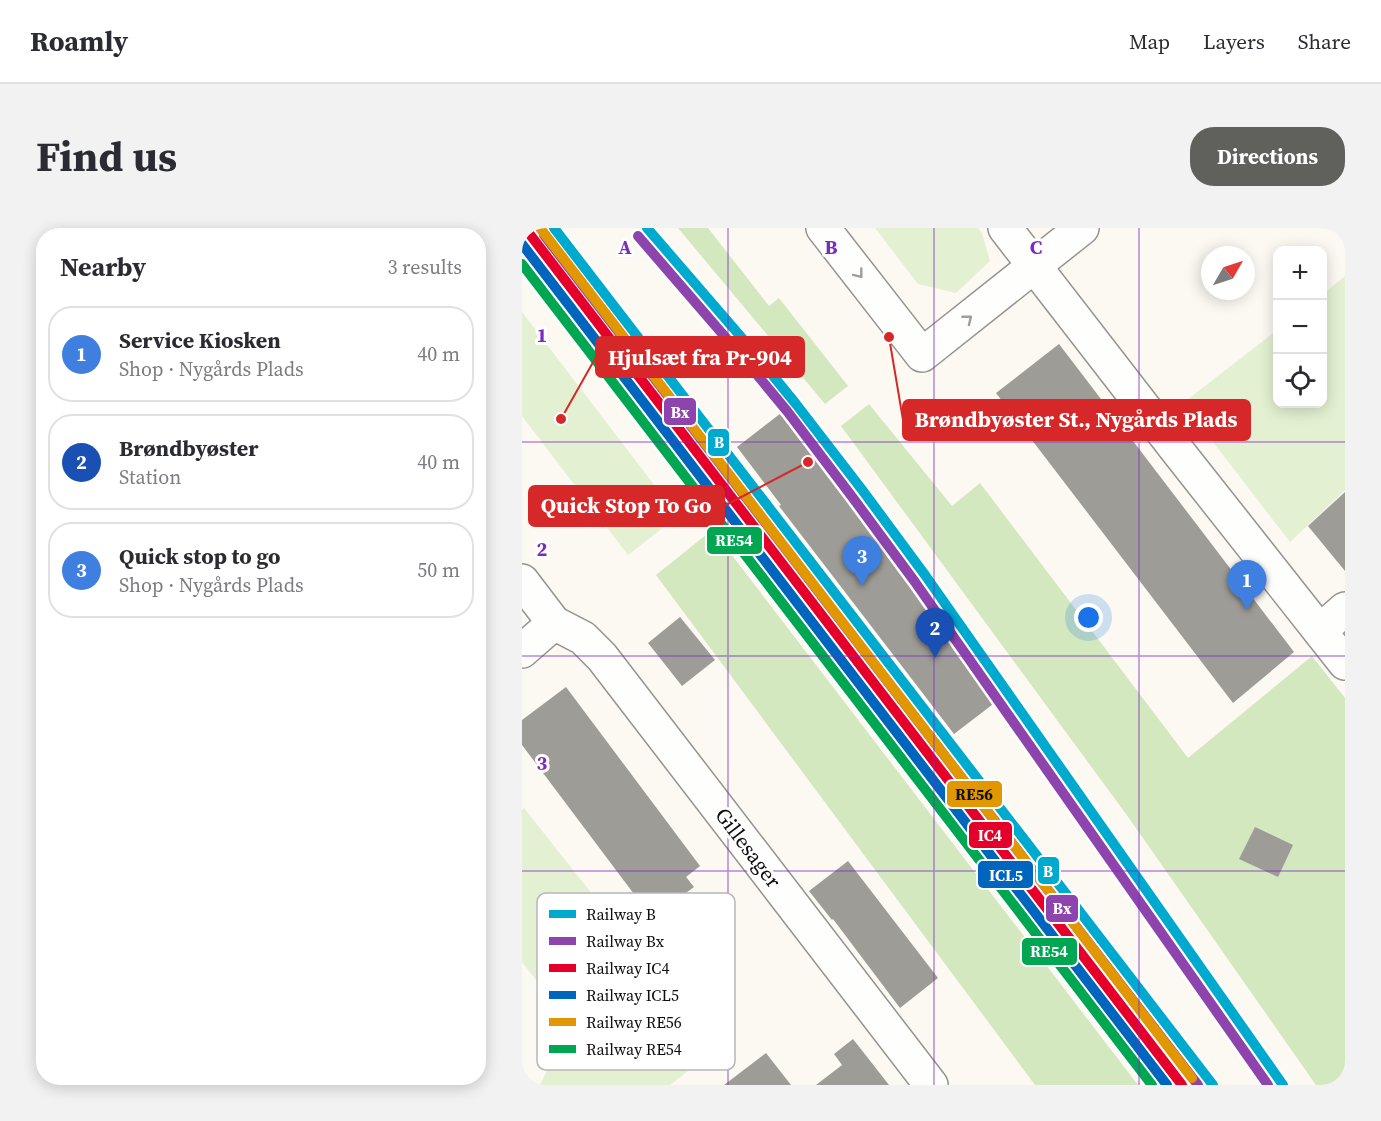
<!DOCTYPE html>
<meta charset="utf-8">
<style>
:root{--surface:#fff;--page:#f2f2f3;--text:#2b2b33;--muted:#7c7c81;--line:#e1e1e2;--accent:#60605d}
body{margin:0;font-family:"Source Serif 4",serif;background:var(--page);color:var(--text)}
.controls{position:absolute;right:18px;top:18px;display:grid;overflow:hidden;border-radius:12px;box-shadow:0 3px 15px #0003}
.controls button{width:54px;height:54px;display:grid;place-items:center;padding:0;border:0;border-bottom:2px solid var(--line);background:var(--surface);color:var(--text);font:30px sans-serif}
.compass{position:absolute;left:679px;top:18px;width:54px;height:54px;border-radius:50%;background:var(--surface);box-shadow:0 3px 15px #0003;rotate:51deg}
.you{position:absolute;left:567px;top:390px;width:21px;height:21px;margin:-15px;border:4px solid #fff;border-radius:50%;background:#1a73e8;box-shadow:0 0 0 9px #1a73e833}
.badge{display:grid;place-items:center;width:39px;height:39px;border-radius:50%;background:var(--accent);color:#fff;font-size:20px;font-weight:700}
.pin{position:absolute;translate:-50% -50px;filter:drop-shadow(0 2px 3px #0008)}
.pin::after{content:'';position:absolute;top:32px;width:21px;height:18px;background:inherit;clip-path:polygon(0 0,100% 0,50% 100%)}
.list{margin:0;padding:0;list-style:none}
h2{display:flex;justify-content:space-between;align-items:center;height:78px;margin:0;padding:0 24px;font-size:26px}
h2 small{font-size:20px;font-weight:400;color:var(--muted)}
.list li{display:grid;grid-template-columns:39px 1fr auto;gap:18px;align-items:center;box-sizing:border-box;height:96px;margin:0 12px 12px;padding:0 12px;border:2px solid var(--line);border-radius:24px}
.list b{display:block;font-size:22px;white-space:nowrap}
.list p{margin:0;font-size:20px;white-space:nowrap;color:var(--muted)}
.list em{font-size:20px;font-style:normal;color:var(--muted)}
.icon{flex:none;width:33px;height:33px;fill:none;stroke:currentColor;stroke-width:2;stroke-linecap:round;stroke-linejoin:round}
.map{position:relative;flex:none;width:823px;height:857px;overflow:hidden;border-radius:24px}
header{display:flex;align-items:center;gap:36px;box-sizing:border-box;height:84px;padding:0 30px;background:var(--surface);border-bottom:2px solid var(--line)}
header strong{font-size:28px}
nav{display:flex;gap:33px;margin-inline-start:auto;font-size:21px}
.intro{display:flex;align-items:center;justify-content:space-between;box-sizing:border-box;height:144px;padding:0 36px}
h1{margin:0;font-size:42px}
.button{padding:15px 27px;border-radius:24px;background:var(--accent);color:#fff;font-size:21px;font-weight:700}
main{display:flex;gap:36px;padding:0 36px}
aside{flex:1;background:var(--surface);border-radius:24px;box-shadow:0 3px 15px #0003}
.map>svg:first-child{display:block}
</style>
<header>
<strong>Roamly</strong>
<nav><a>Map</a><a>Layers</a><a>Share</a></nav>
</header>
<div class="intro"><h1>Find us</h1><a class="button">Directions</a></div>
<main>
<aside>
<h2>Nearby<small>3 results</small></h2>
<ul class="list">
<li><span class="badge" style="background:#3f7fe0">1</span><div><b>Service Kiosken</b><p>Shop · Nygårds Plads</p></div><em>40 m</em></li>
<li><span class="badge" style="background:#1a4fb4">2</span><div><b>Brøndbyøster</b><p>Station</p></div><em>40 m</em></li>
<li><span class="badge" style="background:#3f7fe0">3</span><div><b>Quick stop to go</b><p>Shop · Nygårds Plads</p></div><em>50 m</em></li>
</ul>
</aside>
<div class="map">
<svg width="823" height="857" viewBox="0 0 823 857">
<rect width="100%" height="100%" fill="#fbf9f2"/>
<g fill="#e3f1d2">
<polygon points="353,0 456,0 460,5 468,33 434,65 396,56"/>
<polygon points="823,48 823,262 768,314 661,175 755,102 756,176 800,176 801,66"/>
<polygon points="0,84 156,288 106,327 0,188"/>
<polygon points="2,580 116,724 40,785 0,734 0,582"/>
<polygon points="139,725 203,814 148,857 18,857 29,834 127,753"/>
</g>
<g fill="#d3e8bf">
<polygon points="156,0 186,0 247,78 257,70 326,158 303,176"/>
<polygon points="347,176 430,278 458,255 666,530 790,428 823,470 823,857 794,857 604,586 319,198"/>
<polygon points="190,302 199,313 616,857 513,857 134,347"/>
</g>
<g fill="#9e9c97">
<polygon points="537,116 772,424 711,475 474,165"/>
<polygon points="263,182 307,239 309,238 397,352 479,470 432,506 257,278 259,277 215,219"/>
<polygon points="823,264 823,343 786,298"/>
<polygon points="158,389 193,432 160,458 126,415"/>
<polygon points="44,459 178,638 164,649 172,659 130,690 0,517 0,492"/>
<polygon points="733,599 771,617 756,649 717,631"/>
<polygon points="326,633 416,750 378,780 311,691 310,692 287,663"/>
<polygon points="331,811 367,857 294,857 320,837 312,826"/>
<polygon points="244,825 269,857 202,857"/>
</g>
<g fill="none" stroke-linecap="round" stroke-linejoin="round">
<g stroke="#949390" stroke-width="36">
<g id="minor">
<polyline points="301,0 400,127 560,0"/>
<polyline points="483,0 654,221 823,435"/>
<polyline points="0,353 32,395 61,410 80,429 409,857"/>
<polyline points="798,403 823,381"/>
<polyline points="0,423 32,395"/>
</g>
</g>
<use href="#minor" stroke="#fefefd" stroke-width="33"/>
<g stroke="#fff" stroke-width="15">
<g id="rail-1">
<polyline points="32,0 691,857"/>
<polyline points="125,0 226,117 274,176 341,263 403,347 761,857"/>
</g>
</g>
<g stroke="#fff" stroke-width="15">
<g id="rail-2">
<polyline points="22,7 676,857"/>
<polyline points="116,8 217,125 265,183 331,270 393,354 746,857"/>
</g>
</g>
<g stroke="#fff" stroke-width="15">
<polyline id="rail-3" points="3,0 660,857"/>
</g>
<g stroke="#fff" stroke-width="15">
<polyline id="rail-4" points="0,16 645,857"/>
</g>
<g stroke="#fff" stroke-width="15">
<polyline id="rail-5" points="18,0 670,850"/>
</g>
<g stroke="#fff" stroke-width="15">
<polyline id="rail-6" points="0,36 630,857"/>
</g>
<use href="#rail-1" stroke="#00a9ce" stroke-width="10"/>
<use href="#rail-2" stroke="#8e44ad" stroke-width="10"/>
<use href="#rail-3" stroke="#e4002b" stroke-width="10"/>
<use href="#rail-4" stroke="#0065bd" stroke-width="10"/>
<use href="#rail-5" stroke="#e09701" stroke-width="10"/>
<use href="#rail-6" stroke="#00a651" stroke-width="10"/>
</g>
<defs><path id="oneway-chevron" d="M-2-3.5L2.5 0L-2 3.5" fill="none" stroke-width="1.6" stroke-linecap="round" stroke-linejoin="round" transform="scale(1.5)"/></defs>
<g stroke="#9e9e9d">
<use href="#oneway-chevron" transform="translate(337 46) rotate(52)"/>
<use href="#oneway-chevron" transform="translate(446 91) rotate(-39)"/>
</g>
<path fill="none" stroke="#7b2cbf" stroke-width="1.5" stroke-opacity="0.55" d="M206 0V857M412 0V857M617 0V857M0 214H823M0 428H823M0 643H823"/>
<g text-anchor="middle" stroke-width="6" stroke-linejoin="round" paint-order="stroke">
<g font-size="21" fill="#0d0d0d" stroke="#fff">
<text transform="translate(226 620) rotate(53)" y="7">Gillesager</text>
</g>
</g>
<rect x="15" y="665" width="198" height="177" rx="9" fill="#fff" stroke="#b6b6b6" stroke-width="1.5"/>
<rect x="27" y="682" width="27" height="8" fill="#00a9ce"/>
<rect x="27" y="709" width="27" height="8" fill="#8e44ad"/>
<rect x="27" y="736" width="27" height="8" fill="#e4002b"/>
<rect x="27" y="763" width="27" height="8" fill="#0065bd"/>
<rect x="27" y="790" width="27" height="8" fill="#e09701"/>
<rect x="27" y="817" width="27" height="8" fill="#00a651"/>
<g font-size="16" fill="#0d0d0d">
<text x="64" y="692">Railway B</text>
<text x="64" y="719">Railway Bx</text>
<text x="64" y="746">Railway IC4</text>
<text x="64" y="773">Railway ICL5</text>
<text x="64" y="800">Railway RE56</text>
<text x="64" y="827">Railway RE54</text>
</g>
<g font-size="20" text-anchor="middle" font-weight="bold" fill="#7b2cbf" stroke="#fff" stroke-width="6" stroke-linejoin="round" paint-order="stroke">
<text x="103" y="26">A</text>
<text x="309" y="26">B</text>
<text x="514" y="26">C</text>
<text x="20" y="114">1</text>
<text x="20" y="328">2</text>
<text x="20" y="542">3</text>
</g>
<path fill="none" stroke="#d62828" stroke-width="2" d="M39 191L74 129M367 109L381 192M286 234L202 278"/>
<g fill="#d62828" stroke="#fff" stroke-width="2">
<circle cx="39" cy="191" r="6"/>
<circle cx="367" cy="109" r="6"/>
<circle cx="286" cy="234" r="6"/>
</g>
<g fill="#d62828" stroke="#d62828" stroke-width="2">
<rect x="74" y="109" width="208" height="40" rx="6"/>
<rect x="381" y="172" width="347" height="40" rx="6"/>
<rect x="7" y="258" width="195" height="40" rx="6"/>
</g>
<g font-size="22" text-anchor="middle" font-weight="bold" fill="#fff">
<text x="178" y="137">Hjulsæt fra Pr-904</text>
<text x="554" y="199">Brøndbyøster St., Nygårds Plads</text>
<text x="104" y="285">Quick Stop To Go</text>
</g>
<g stroke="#fff" stroke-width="2">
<rect x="141" y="169" width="34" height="29" rx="6" fill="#8e44ad"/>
<rect x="185" y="200" width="23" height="29" rx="6" fill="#00a9ce"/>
<rect x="184" y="298" width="57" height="29" rx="6" fill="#00a651"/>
<rect x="424" y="552" width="57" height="28" rx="6" fill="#e09701"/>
<rect x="446" y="593" width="45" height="28" rx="6" fill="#e4002b"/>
<rect x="515" y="628" width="23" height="29" rx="6" fill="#00a9ce"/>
<rect x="455" y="632" width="57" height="29" rx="6" fill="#0065bd"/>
<rect x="523" y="666" width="34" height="29" rx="6" fill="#8e44ad"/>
<rect x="499" y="709" width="57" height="29" rx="6" fill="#00a651"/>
</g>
<g font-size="16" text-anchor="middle" font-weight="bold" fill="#fff">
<text x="158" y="190">Bx</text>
<text x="197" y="220">B</text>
<text x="212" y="318">RE54</text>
<text x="468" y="613">IC4</text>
<text x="526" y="649">B</text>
<text x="484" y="653">ICL5</text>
<text x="540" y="686">Bx</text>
<text x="527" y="729">RE54</text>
</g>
<g font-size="16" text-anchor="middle" font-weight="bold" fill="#111">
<text x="452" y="572">RE56</text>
</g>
</svg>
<div class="controls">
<button>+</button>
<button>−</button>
<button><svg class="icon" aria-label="locate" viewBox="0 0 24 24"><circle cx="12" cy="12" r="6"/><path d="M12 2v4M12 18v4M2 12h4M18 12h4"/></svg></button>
</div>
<svg class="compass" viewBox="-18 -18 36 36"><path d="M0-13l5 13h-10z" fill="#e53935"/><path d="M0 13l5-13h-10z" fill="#7c7c81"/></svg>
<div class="you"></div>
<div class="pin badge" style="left:725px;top:382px;background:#3f7fe0">1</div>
<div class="pin badge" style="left:413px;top:430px;background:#1a4fb4">2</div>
<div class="pin badge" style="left:340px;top:358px;background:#3f7fe0">3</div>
</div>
</main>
